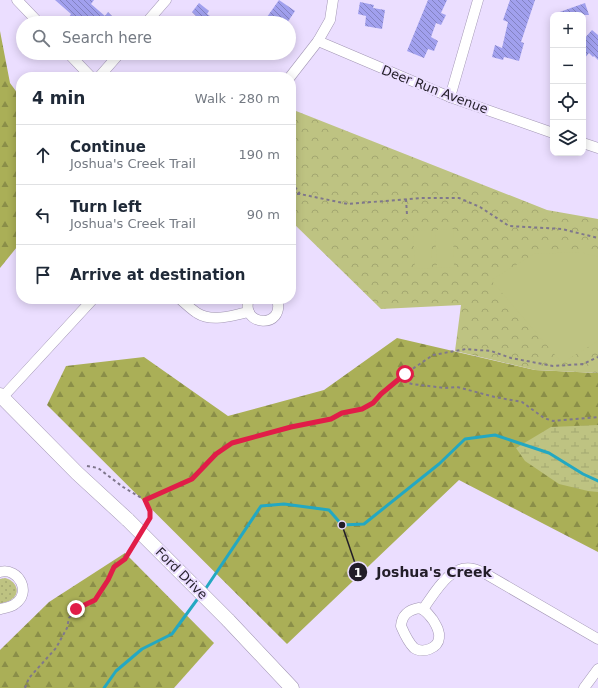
<!DOCTYPE html>
<meta charset="utf-8">
<style>
:root{--surface:#fff;--page:#f2f2f3;--text:#1f2937;--muted:#747a83;--line:#e0e1e3}
body{margin:0;font-family:"DejaVu Sans",sans-serif;background:var(--page);color:var(--text)}
.controls{position:absolute;right:12px;top:12px;display:grid;overflow:hidden;border-radius:8px;box-shadow:0 2px 10px #0003}
.controls button{width:36px;height:36px;display:grid;place-items:center;padding:0;border:0;border-bottom:1px solid var(--line);background:var(--surface);color:var(--text);font:20px sans-serif}
.stop{position:absolute;width:12px;height:12px;margin:-9px;border:3px solid #e11d48;border-radius:50%;background:#fff}
.stop.end{background:#e11d48;border-color:#fff;box-shadow:0 1px 4px #0008}
.list{margin:0;padding:0;list-style:none}
h2{display:flex;justify-content:space-between;align-items:center;height:52px;margin:0;padding:0 16px;font-size:17px}
h2 small{font-size:13px;font-weight:400;color:var(--muted)}
.list li{display:grid;grid-template-columns:26px 1fr auto;gap:12px;align-items:center;box-sizing:border-box;height:60px;padding:0 16px;border-top:1px solid var(--line)}
.list b{display:block;font-size:15px;white-space:nowrap}
.list p{margin:0;font-size:13px;white-space:nowrap;color:var(--muted)}
.list em{font-size:13px;font-style:normal;color:var(--muted)}
.icon{flex:none;width:22px;height:22px;fill:none;stroke:currentColor;stroke-width:2;stroke-linecap:round;stroke-linejoin:round}
.map{position:relative;flex:none;width:598px;height:688px;overflow:hidden}
.search{position:absolute;background:var(--surface);box-shadow:0 2px 10px #0003;left:16px;top:16px;width:280px;height:44px;display:flex;align-items:center;gap:10px;box-sizing:border-box;padding:0 14px;border-radius:22px;color:var(--muted);font-size:15px}
.panel{position:absolute;background:var(--surface);box-shadow:0 2px 10px #0003;left:16px;top:72px;width:280px;height:232px;border-radius:16px}
.map>svg:first-child{display:block}
</style>
<div class="map">
<svg width="598" height="688" viewBox="0 0 598 688">
<defs>
<pattern id="grass-dots" width="8" height="8" patternUnits="userSpaceOnUse"><rect width="8" height="8" fill="#bec382"/><path d="M2 2h.1M6 6h.1" fill="none" stroke="#a3a770" stroke-width="1.8" stroke-linecap="round"/></pattern>
<pattern id="forest-firs" width="22" height="20" patternUnits="userSpaceOnUse"><rect width="22" height="20" fill="#aaaf57"/><path d="M5 1l3.5 6h-7zM16 11l3.5 6h-7z" fill="#8a8e48"/></pattern>
<pattern id="wetland-marsh" width="20" height="14" patternUnits="userSpaceOnUse"><rect width="20" height="14" fill="#bec382"/><path d="M1 5h8M5 5V1M11 12h8M15 12V8" fill="none" stroke="#a3a770"/></pattern>
<pattern id="park-crowns" width="20" height="18" patternUnits="userSpaceOnUse"><rect width="20" height="18" fill="#bec382"/><path d="M2 6a3 3 0 1 1 6 0M12 15a3 3 0 1 1 6 0" fill="none" stroke="#a3a770"/></pattern>
<pattern id="building-back-hatch" width="6" height="6" patternUnits="userSpaceOnUse"><rect width="6" height="6" fill="#a1a0ee"/><path d="M-1 5l2 2M0 0l6 6M5-1l2 2" fill="none" stroke="#8382c1"/></pattern>
</defs>
<rect width="100%" height="100%" fill="#ebdeff"/>
<path fill="url(#grass-dots)" d="M5 578C15 580 22 592 12 599 9 602 4 602 0 604V579Z"/>
<g fill="url(#forest-firs)">
<polygon points="0,31 10,83 21,98 21,242 0,268"/>
<polygon points="397,338 535,370 598,373 598,552 459,480 287,644 47,405 66,366 144,357 228,416 324,390"/>
<polygon points="125,553 214,643 174,688 0,688 0,650 49,602"/>
</g>
<polygon fill="url(#wetland-marsh)" points="598,425 598,492 588,491 559,484 525,461 516,448 551,427"/>
<polygon fill="url(#park-crowns)" points="291,109 547,210 598,219 598,373 535,370 455,351 461,305 381,309 291,221"/>
<g fill="#bec382">
<polygon points="453,229 454,267 437,268 435,230"/>
<polygon points="431,230 432,268 415,269 413,231"/>
<polygon points="580,252 598,257 598,341 562,363 491,280 534,254"/>
</g>
<g fill="none" stroke-linecap="round" stroke-linejoin="round">
<g stroke="#23a8c2" stroke-width="3">
<polyline points="204,591 261,506 284,504 329,510 342,525 364,524 439,464 465,439 495,435 549,453 583,474 598,481"/>
<polyline points="104,688 116,671 142,649 172,634 199,597"/>
</g>
</g>
<g fill="url(#building-back-hatch)">
<polygon points="55,0 94,0 91,4 105,16 108,12 114,18 112,21 114,23 77,23 69,17 71,14"/>
<polygon points="279,0 295,11 287,23 276,23 267,17"/>
<polygon points="428,0 447,0 441,13 446,15 441,25 436,23 431,37 438,41 434,51 428,49 424,58 407,51"/>
<polygon points="510,0 535,0 521,42 524,43 519,61 504,57 503,60 492,57 495,45 502,48 508,22 503,20"/>
<polygon points="360,2 374,5 373,8 385,10 382,29 365,26 366,16 358,14"/>
<polygon points="199,3 209,11 207,14 220,23 198,23 193,19 196,16 192,12"/>
<polygon points="585,3 589,15 554,15 554,14"/>
<polygon points="592,30 598,35 598,60 594,56 593,57 589,53 583,60 583,40"/>
</g>
<g fill="none" stroke-linecap="round" stroke-linejoin="round">
<g stroke="#a296b4" stroke-width="11">
<g id="minor">
<polyline points="17,0 39,23"/>
<polyline points="146,23 166,0"/>
<polyline points="318,41 450,97 553,133"/>
<polyline points="68,53 91,77"/>
<polyline points="99,77 120,53"/>
<polyline points="290,77 318,41 330,20 333,0"/>
<polyline points="450,97 478,0"/>
<polyline points="583,143 598,148"/>
<path d="M180 299C186 304 191 309 197 313 213 323 232 315 249 312"/>
<path d="M249 299C239 326 286 330 277 299"/>
<polyline points="0,400 93,299"/>
<path d="M0 572C19 567 32 593 15 604 11 607 5 608 0 609"/>
<path d="M419 608C426 610 428 614 433 620 436 625 440 631 439 638 438 648 423 654 414 648 409 643 404 633 401 626 402 615 408 610 419 608Z"/>
<path d="M423 609C435 593 450 563 474 569 478 570 482 572 486 574L598 639"/>
<polyline points="584,688 598,669"/>
</g>
</g>
<g stroke="#a296b4" stroke-width="15">
<g id="secondary">
<polyline points="0,395 77,473 128,520"/>
<polyline points="228,620 292,688"/>
</g>
</g>
<g stroke="#7f778c" stroke-width="2" stroke-dasharray="3 3" stroke-linecap="butt">
<polyline points="295,187 300,194"/>
<polyline points="291,194 300,194 348,204 421,198 459,198 480,207 509,226 562,229 598,238"/>
<polyline points="406,199 407,215"/>
<polyline points="398,380 412,384 445,388 457,387 495,397 522,402 544,418 553,421 598,417"/>
<polyline points="87,466 98,468 123,487 145,500"/>
<path d="M147 523C152 515 148 508 145 500L192 479 216 454 232 443 291 427 331 419 342 413 362 409 373 403 381 394 405 374 433 355 466 349 491 351 511 358 553 366 583 364 598 357"/>
<polyline points="25,688 29,678 56,648 67,628 69,618 77,609 95,600 108,580 114,567 125,559 134,544"/>
</g>
<use href="#minor" stroke="#fff" stroke-width="10"/>
<use href="#secondary" stroke="#fff" stroke-width="14"/>
<g stroke="#a296b4" stroke-width="15" stroke-linecap="butt">
<polyline id="secondary-bridge" points="128,520 228,620"/>
</g>
<use href="#secondary-bridge" stroke="#fff" stroke-width="14"/>
</g>
<g fill="none" stroke-linecap="round" stroke-linejoin="round">
<polyline stroke="#e11d48" stroke-width="5" points="76,609 95,600 108,580 114,567 125,559 150,518 150,511 145,500 192,479 216,454 232,443 291,427 331,419 342,413 362,409 373,403 381,394 405,374"/>
</g>
<g text-anchor="middle" stroke-width="4" stroke-linejoin="round" paint-order="stroke">
<g font-size="13" fill="#221d28" stroke="#ebdeff">
<text transform="translate(435 89) rotate(21)" y="5">Deer Run Avenue</text>
<text transform="translate(182 573) rotate(45)" y="5">Ford Drive</text>
</g>
</g>
<path fill="none" stroke="#221d28" stroke-width="1.5" d="M342 525L358 572"/>
<g fill="#221d28" stroke="#ebdeff" stroke-width="1.5">
<circle cx="342" cy="525" r="4"/>
<circle cx="358" cy="572" r="10"/>
</g>
<g font-size="12" text-anchor="middle" font-weight="bold" fill="#fff">
<text x="358" y="577">1</text>
</g>
<g font-size="14" text-anchor="middle" font-weight="bold" fill="#221d28" stroke="#ebdeff" stroke-width="4" stroke-linejoin="round" paint-order="stroke">
<text x="434" y="577">Joshua's Creek</text>
</g>
</svg>
<div class="controls">
<button>+</button>
<button>−</button>
<button><svg class="icon" aria-label="locate" viewBox="0 0 24 24"><circle cx="12" cy="12" r="6"/><path d="M12 2v4M12 18v4M2 12h4M18 12h4"/></svg></button>
<button><svg class="icon" aria-label="layers" viewBox="0 0 24 24"><path d="M12 4l9 5-9 5-9-5zM3 14l9 5 9-5"/></svg></button>
</div>
<div class="stop" style="left:405px;top:374px"></div>
<div class="stop end" style="left:76px;top:609px"></div>
<div class="search"><svg class="icon" aria-label="search" viewBox="0 0 24 24"><circle cx="10" cy="10" r="6"/><path d="M15 15l6 6"/></svg>Search here</div>
<section class="panel">
<h2>4 min<small>Walk · 280 m</small></h2>
<ul class="list">
<li><svg class="icon" aria-label="ahead" viewBox="0 0 24 24"><path d="M12 20V5M6 11l6-6 6 6"/></svg><div><b>Continue</b><p>Joshua's Creek Trail</p></div><em>190 m</em></li>
<li><svg class="icon" aria-label="left" viewBox="0 0 24 24"><path d="M17 20v-9H6M10 6l-5 5 5 5"/></svg><div><b>Turn left</b><p>Joshua's Creek Trail</p></div><em>90 m</em></li>
<li><svg class="icon" aria-label="arrive" viewBox="0 0 24 24"><path d="M6 21V4h12l-3 4 3 4H6"/></svg><div><b>Arrive at destination</b></div></li>
</ul>
</section>
</div>
